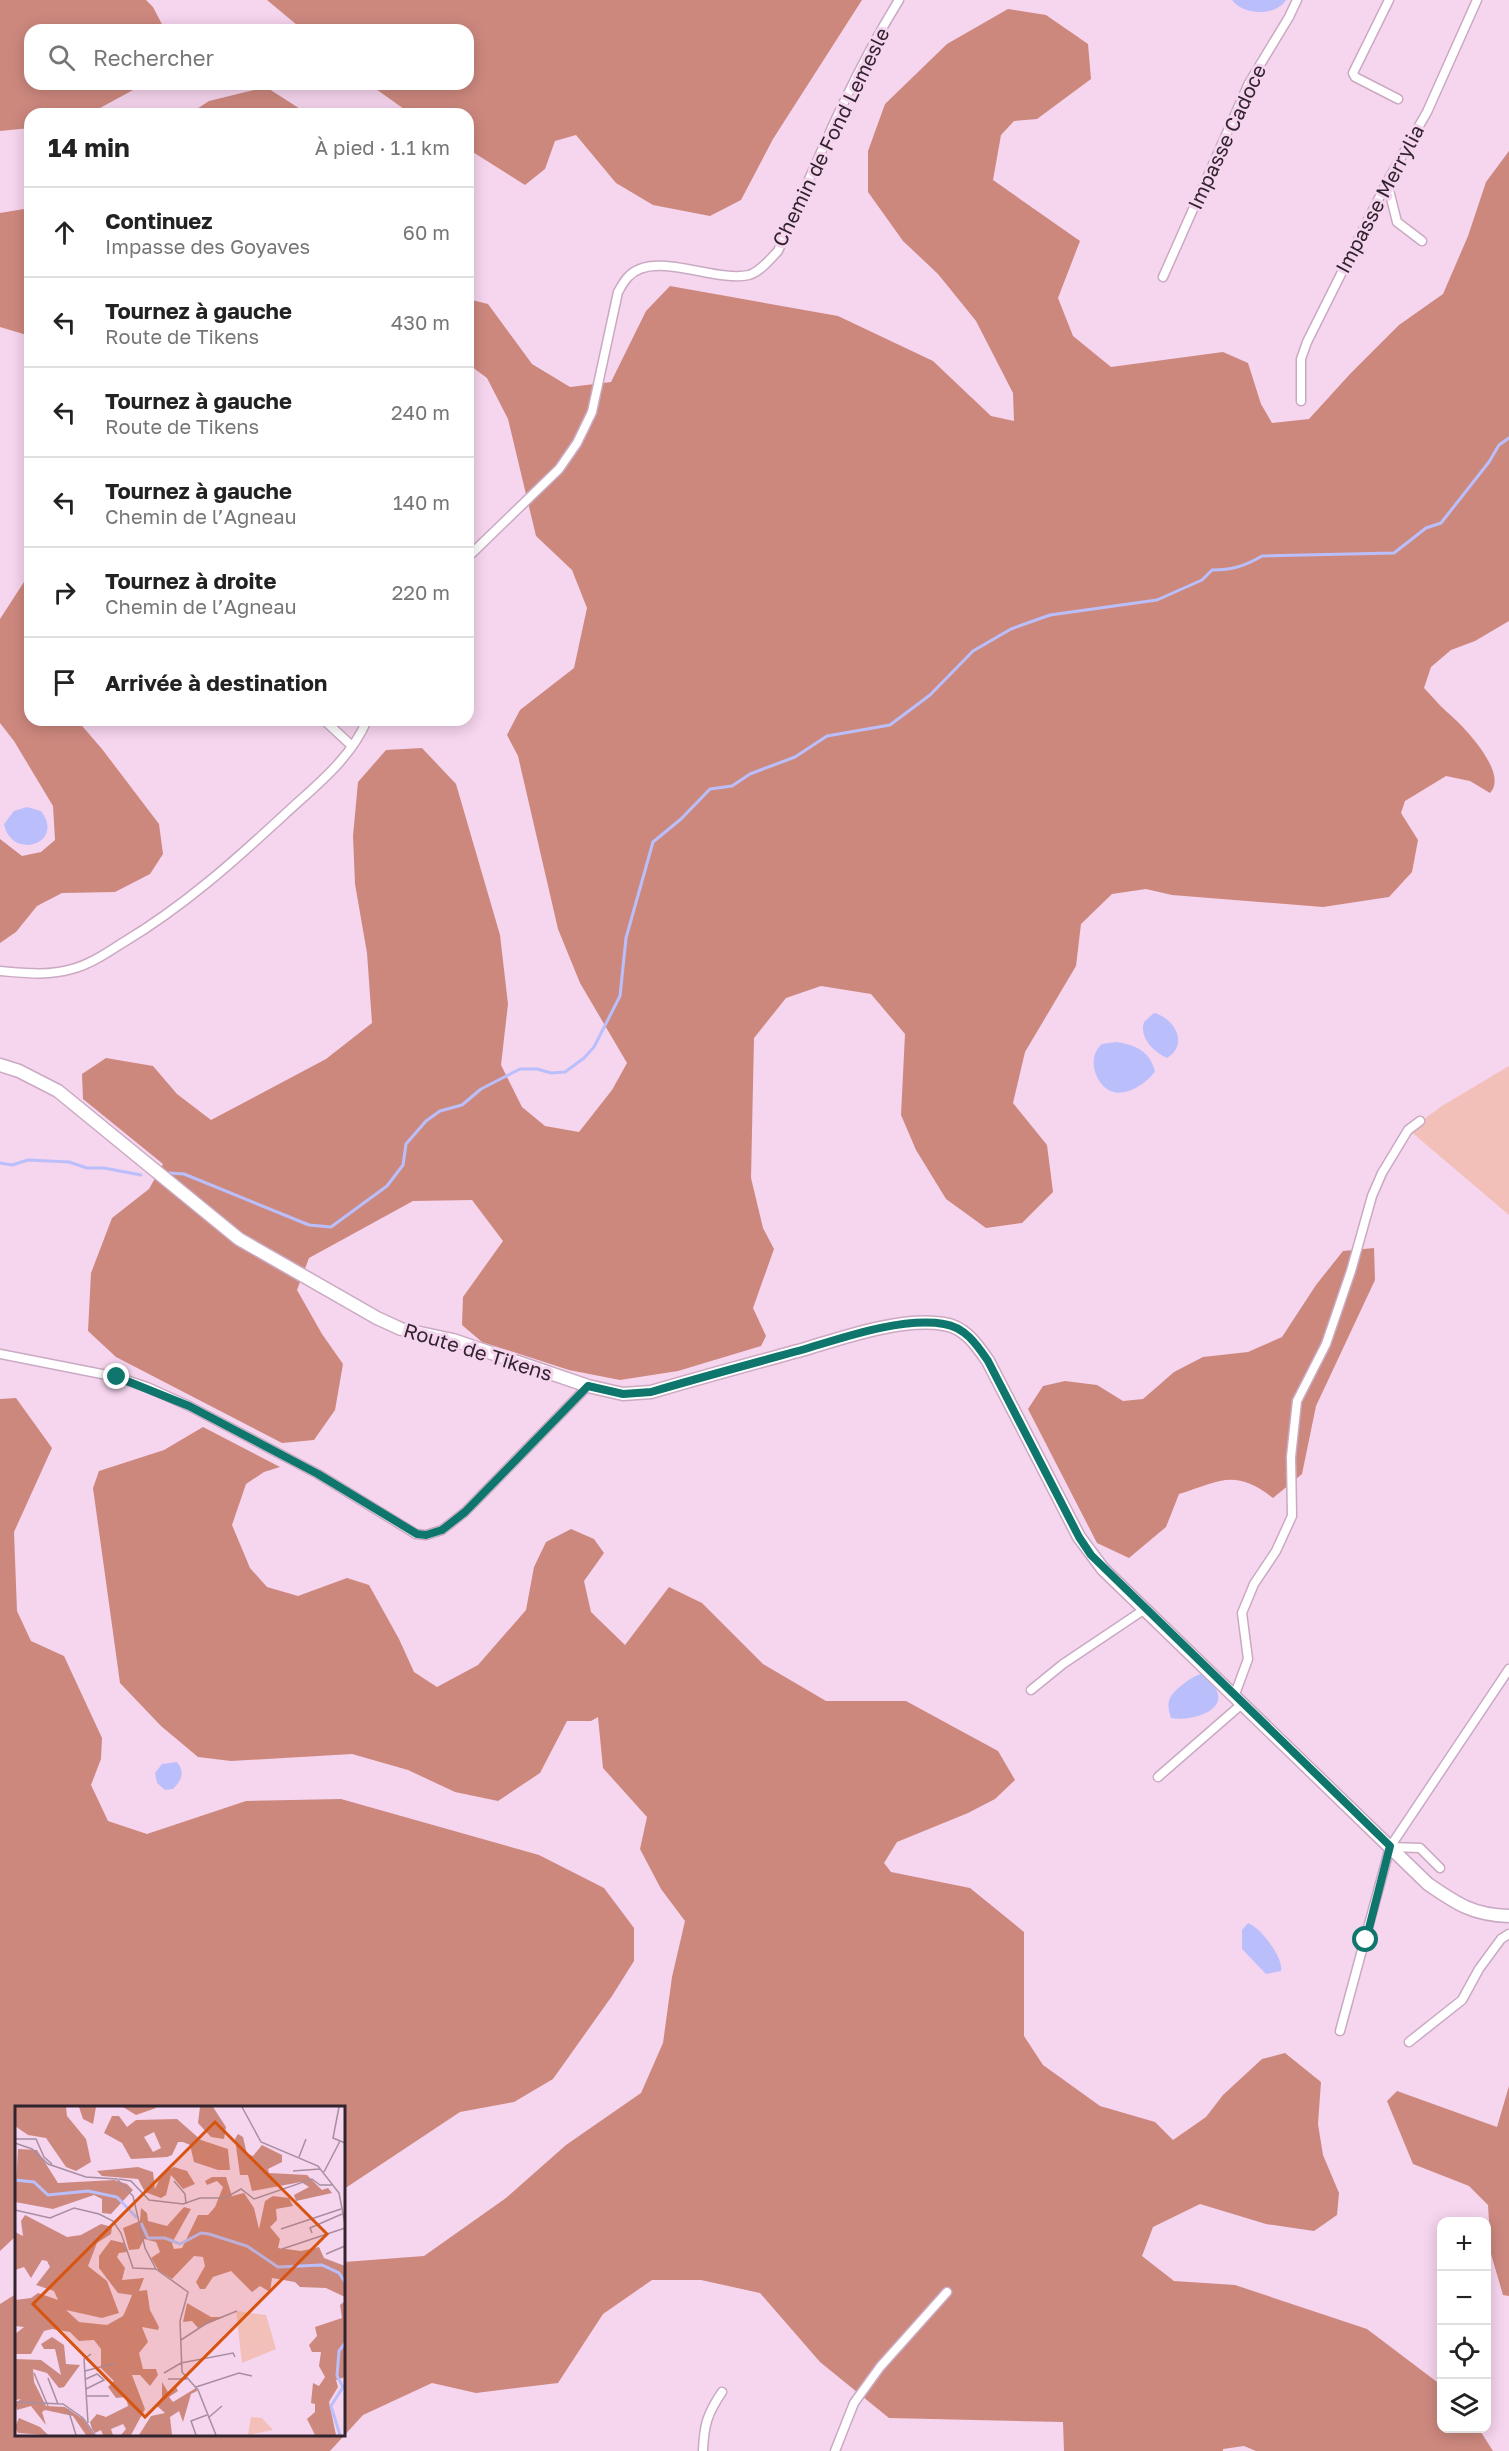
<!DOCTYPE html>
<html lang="fr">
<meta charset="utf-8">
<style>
:root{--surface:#fff;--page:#f2f2f2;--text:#222;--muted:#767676;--line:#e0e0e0}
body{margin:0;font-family:"Golos Text",sans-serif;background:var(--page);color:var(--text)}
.controls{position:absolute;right:18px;bottom:18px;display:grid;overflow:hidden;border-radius:12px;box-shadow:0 3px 15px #0003}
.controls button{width:54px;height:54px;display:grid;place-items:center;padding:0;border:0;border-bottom:2px solid var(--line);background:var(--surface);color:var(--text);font:30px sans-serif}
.stop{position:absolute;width:18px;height:18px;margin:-14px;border:4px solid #0f766e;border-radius:50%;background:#fff}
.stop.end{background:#0f766e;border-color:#fff;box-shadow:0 2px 6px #0008}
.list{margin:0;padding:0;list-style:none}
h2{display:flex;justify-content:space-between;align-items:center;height:78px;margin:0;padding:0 24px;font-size:26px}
h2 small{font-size:20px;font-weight:400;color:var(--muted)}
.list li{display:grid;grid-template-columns:39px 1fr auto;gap:18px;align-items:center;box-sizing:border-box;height:90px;padding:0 24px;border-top:2px solid var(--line)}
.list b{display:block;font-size:22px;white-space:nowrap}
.list p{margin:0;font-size:20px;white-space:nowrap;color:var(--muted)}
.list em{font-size:20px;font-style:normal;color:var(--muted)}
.icon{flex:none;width:33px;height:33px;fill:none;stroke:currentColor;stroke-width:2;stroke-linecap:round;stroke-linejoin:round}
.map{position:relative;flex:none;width:1509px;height:2451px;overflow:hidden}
.search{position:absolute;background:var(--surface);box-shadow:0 3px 15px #0003;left:24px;top:24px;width:450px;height:66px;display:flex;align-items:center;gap:15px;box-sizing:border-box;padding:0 21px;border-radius:18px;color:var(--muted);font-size:22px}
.panel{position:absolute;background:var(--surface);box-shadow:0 3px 15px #0003;left:24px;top:108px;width:450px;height:618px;border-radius:18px}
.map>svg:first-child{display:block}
</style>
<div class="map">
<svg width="1509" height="2451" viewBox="0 0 1509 2451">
<rect width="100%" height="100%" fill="#f6d5ee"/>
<polygon fill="#f3c0b9" points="1509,1066 1509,1215 1409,1130 1442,1106"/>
<g fill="#cd887e">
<polygon points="0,0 146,0 153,7 165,30 30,30 30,84 144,84 89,114 30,114 30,128 0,131"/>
<polygon points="267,0 862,0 773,139 741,200 710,216 653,205 616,183 576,135 555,141 545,169 525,185 468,149 468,114 411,114 369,84 468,84 468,30 303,30"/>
<path d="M1008 9 1046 15 1088 44 1091 79 1037 119 1014 121 1001 135 993 180 1080 241 1058 298 1073 336 1111 367 1223 352 1248 363 1261 404 1272 423 1309 419 1350 374 1399 325 1443 294 1468 236 1486 182 1509 151V621L1475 641 1451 650 1431 667 1424 688C1432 696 1439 705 1447 712 1465 727 1509 774 1490 793L1470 781 1446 776 1405 801 1401 813 1418 840 1412 872 1389 897 1323 907 1172 895 1146 889 1112 894 1081 924 1076 966 1025 1052 1013 1103 1047 1145 1053 1192 1022 1223 986 1228 946 1199 916 1150 901 1115 905 1034 871 994 821 986 786 998 754 1038 751 1178 763 1228 774 1249 753 1308 766 1336 761 1346 678 1371 620 1380 569 1370 482 1342 462 1325 463 1297 503 1241 472 1200 413 1201 309 1258 297 1290 322 1334 343 1364 335 1410 314 1440 282 1443 116 1357 88 1331 91 1273 112 1218 149 1189 163 1164 83 1099 82 1074 106 1058 153 1066 177 1094 211 1120 326 1059 372 1023 367 953 355 884 353 836 358 782 386 750 422 748 456 784 500 935 508 1004 501 1065 522 1107 545 1126 579 1132 612 1090 627 1063 580 983 558 929 518 756 507 735 520 710 574 668 587 608 572 570 536 536 508 419 487 378 468 364V299L488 304 532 364 570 387 611 382 646 311 670 286 838 316 933 361 991 416 1014 421 1013 393 976 321 938 274 903 241 868 192V151L885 104 947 44Z"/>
<polygon points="266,87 308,114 189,114 209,101"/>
<polygon points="30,208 30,336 0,327 0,213"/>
<polygon points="30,577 30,720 77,720 102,749 159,824 163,854 150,874 115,892 62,893 37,906 16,932 0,943 0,839 22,856 41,852 55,840 53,806 14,741 0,723 0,619 24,582"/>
<path d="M1374 1248 1375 1280 1316 1406 1302 1474 1273 1498C1235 1468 1220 1481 1179 1494L1166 1527 1129 1558 1097 1543 1028 1409 1043 1386 1065 1381 1097 1385 1123 1401 1143 1399 1174 1372 1203 1357 1248 1352 1282 1337 1316 1285 1343 1251Z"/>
<polygon points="16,1398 52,1448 14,1532 17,1611 31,1641 64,1656 102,1738 101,1759 91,1785 108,1821 147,1834 246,1801 341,1799 539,1855 604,1888 634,1928 634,1961 612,1996 553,2079 514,2102 460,2112 344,2189 344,2108 16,2108 16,2236 0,2251 0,1399"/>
<polygon points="203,1427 280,1467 264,1472 246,1484 232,1525 250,1568 267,1587 298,1596 347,1578 369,1585 399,1639 414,1672 437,1687 478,1665 526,1610 534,1567 546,1542 571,1529 594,1539 604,1553 584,1581 591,1612 625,1645 669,1587 702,1603 763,1664 826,1701 906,1701 998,1751 1015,1780 995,1799 968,1813 897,1842 884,1863 891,1872 970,1888 1024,1932 1024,2036 1043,2065 1100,2106 1155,2122 1173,2140 1206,2117 1223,2095 1262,2059 1285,2053 1321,2082 1318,2124 1323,2155 1339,2193 1337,2215 1314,2231 1266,2224 1200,2204 1153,2227 1142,2256 1174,2281 1235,2285 1367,2329 1441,2385 1442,2428 1479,2429 1493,2451 1256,2451 1244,2446 1223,2449 1223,2451 1064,2451 1063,2422 889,2418 820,2362 760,2293 701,2280 652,2280 603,2314 558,2383 476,2393 432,2383 363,2415 330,2451 0,2451 0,2304 16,2294 16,2434 344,2434 344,2262 424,2256 506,2198 566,2145 641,2093 663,2043 672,1977 685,1921 661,1889 640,1849 647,1817 603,1768 598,1717 591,1721 567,1721 540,1773 498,1801 455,1792 408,1770 352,1754 231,1761 198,1757 161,1726 120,1683 93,1488 99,1471 164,1450"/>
<polygon points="1509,2086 1509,2296 1503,2295 1491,2254 1488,2205 1469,2186 1413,2164 1387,2101 1397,2091 1497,2127"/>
</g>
<g fill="#babffc">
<path d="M1232 0H1286C1275 17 1243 15 1232 0Z"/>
<path d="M27 807 41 811C66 844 11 861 4 824L14 811Z"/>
<path d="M1154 1013C1175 1018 1189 1045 1167 1058 1153 1052 1139 1037 1144 1022Z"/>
<path d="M1116 1042C1135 1045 1149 1050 1155 1071 1147 1084 1122 1100 1107 1089 1093 1079 1088 1055 1102 1044Z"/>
<path d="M1201 1674C1206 1677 1209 1680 1212 1684 1235 1710 1190 1722 1171 1718 1169 1711 1167 1705 1170 1698 1175 1689 1192 1676 1201 1674Z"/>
<path d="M177 1762C185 1772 182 1780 173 1789L165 1790 157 1783 155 1773 162 1764Z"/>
<path d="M1248 1923C1260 1927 1284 1958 1281 1971L1266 1974 1242 1949V1930Z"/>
</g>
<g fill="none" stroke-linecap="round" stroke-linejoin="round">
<g stroke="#babffc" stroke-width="3">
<polyline points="0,1163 12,1165 28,1160 69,1162 87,1168 104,1168 141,1175"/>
<path d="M169 1173 184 1174 309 1225 331 1227 387 1186 403 1165 406 1144 426 1121 440 1111 462 1105 481 1089 520 1069H537L551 1073 565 1072 584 1058 594 1047 620 996 626 938 653 842 681 819 710 789 732 786 750 774 795 757 827 736 890 725 930 695 973 651 1011 629 1050 615 1157 600 1202 580 1212 570C1232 570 1245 566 1262 556L1394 553 1426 528 1441 523 1489 462 1499 445 1509 438"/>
</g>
<g stroke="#caaac2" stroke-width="11">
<g id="street">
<polyline points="1389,0 1353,73 1355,77 1398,99"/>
<polyline points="1387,182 1397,222 1422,241"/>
<polyline points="1163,277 1249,83 1289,17 1297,0"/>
<polyline points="1301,401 1301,359 1307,342 1387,182 1427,112 1477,0"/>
<path d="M468 557 559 469 577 443 592 412 618 292C621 287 624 281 628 277 653 249 715 283 749 275 760 272 770 259 778 251 815 166 850 79 899 0"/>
<polyline points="324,720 352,746"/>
<path d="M0 971C25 973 48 976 72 969 91 964 108 952 124 942 184 906 233 862 284 815 314 787 351 759 367 720"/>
<polyline points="0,1354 117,1377 147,1387 189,1406 318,1474 416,1534 426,1535 442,1530 465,1512 588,1386"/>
<polyline points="1031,1690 1063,1664 1145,1609"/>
<polyline points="1235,1694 1248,1659 1242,1613 1254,1584 1276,1551 1292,1516 1291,1457 1297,1401 1326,1344 1351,1271 1372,1196 1382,1173 1408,1130 1420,1121"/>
<polyline points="1158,1777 1243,1703"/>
<polyline points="1390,1847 1420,1848 1440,1868"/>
<polyline points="1340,2031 1390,1847 1509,1669"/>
<polyline points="1409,2042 1462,2000 1479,1969 1501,1939 1509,1934"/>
<path d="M703 2451C704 2425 707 2414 722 2392"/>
<polyline points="835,2451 854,2403 880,2367 947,2292"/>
</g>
</g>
<g stroke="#caaac2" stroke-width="15">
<path id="secondary" d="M0 1065 19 1071 58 1091 239 1239 377 1318 401 1329 453 1340 588 1386 623 1394 651 1392C702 1377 754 1363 805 1349 845 1337 902 1317 944 1324 965 1327 977 1345 988 1361L1079 1537 1103 1569 1428 1884C1457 1904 1473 1915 1509 1916"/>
</g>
<use href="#street" stroke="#fff" stroke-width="8"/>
<use href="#secondary" stroke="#fff" stroke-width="12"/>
</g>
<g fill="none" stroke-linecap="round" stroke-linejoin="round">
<path stroke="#0f766e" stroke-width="8" d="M117 1377 189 1406 318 1474 417 1534 426 1535 442 1530 465 1512 588 1386 623 1394 651 1392C702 1377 754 1363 805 1349 845 1337 902 1317 944 1324 965 1327 977 1345 988 1361L1079 1537 1091 1555 1390 1846 1366 1940"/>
</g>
<g text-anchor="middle" stroke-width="6" stroke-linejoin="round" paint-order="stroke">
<g font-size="20" fill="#31242e" stroke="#f6d5ee">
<text transform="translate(831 137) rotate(-64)" y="7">Chemin de Fond Lemesle</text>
<text transform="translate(1227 137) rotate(-65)" y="7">Impasse Cadoce</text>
<text transform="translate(1380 199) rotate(-62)" y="7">Impasse Merrylia</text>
<text transform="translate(478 1352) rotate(17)" y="7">Route de Tikens</text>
</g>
</g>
<g transform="translate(15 2106)">
<rect width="330" height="330" fill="#f6d5ee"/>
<path d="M221 205 251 209 261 243 227 257ZM236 311 247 312 258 324 233 329Z" fill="#f3c0b9"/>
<path d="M0 1H51L52 10 71 33 76 56 61 65 51 61 31 32 13 29 0 20ZM64 1H81L78 18 68 13ZM108 1H140L141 2 121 9ZM185 1H198L211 21 209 33 196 31 183 17ZM97 10H104L112 21 121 14 162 13 186 34 213 43 215 64H203L179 56 175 39 168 36H163L157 49 152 51 116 53 107 37 89 27ZM139 26 146 42 138 46 129 31ZM223 28 228 31 232 48 238 50 247 39 267 49V56L253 63 254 67 292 69 307 84 313 82 317 87 281 95 279 89 294 81 286 76 237 85 233 69H225L220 33ZM3 43 22 44 43 77 99 74 112 78 118 84 96 108 87 107V93L79 89 38 103 0 96ZM123 61 138 66 140 83 147 67 159 61 172 65 180 78 168 83 156 69 151 89 146 92 130 86 123 73 87 70 82 65ZM197 71H211L217 90 229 87 239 102 244 123 250 95 258 90 274 92 278 100 261 103 262 114 255 121 265 133 263 142 286 145 304 141 309 152 330 160V191L311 182 285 181 280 176 257 172 255 186 245 180 237 186 216 165 198 171 190 183H185L181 176 190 160 188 151 179 150 157 173 144 165 136 152 145 146 141 136 129 133 124 143 114 144 108 122 125 115 126 102 132 107 133 115 152 120 169 101 176 103 157 137 159 143 167 142 183 109H193L200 101 208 81 202 75 192 79 190 75ZM10 109 52 131 66 129 86 118 97 121 96 128 82 137 73 160 92 175 104 207 87 212 51 204 64 216 92 219 108 210 113 199 117 189 103 187 84 162V150L96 134 109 137 112 146 104 147 102 151 110 162 107 174 129 172 124 185 132 184 135 204 144 221 143 224 127 221 133 236 124 247 128 263H141L143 269 135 280 125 269H117L130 303 116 329H106L111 323 108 318 96 323 98 329H88L86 324 80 327 77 323 75 316 82 308 91 311 113 300 111 291 101 292 93 281 99 275 86 262V243L79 234 64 235 55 226 37 223 29 225 16 248H0V228L9 221 0 220V194L16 192 23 187 43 194 39 185 21 179 35 161 32 155 27 154 16 172 9 161 0 164V126L8 130 6 115ZM330 195V271L321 274 323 281 314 296 321 329H300L292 313 300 306V298L296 297 298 277 304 280 310 271 304 260 306 246H297L294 239 302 230 300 221 327 212 325 199ZM172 197 196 211H209L183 222 177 215 168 216ZM37 231 49 239 51 258 65 259 49 281 44 282 32 267 18 263 19 276 31 300 50 301 68 313 79 329H71L58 310 30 304 27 306 31 319 16 300 2 304 0 297 6 293 0 294V253L26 254 46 269 40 243H29L26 238ZM147 276 153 286 161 281 163 285 154 291 158 296 181 282 182 285 176 288 168 316 164 305 155 311 157 329H124L136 310 150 307 141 299 147 291ZM4 312 25 321 33 329 3 327 0 321Z" fill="#cd887e" fill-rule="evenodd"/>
<path fill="none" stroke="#babffc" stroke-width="3" d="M0 74 19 76 33 89 73 85 102 91 122 112M126 117 133 132H150L165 138 186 127 194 128 232 140 263 161 307 159 324 167 330 176M325 329 316 300 328 281 322 270 324 245 330 237"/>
<path fill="none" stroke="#a78ea1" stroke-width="1.5" d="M227 1 246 36 303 60 324 87 330 118M324 1 318 32 330 37M0 33H21L29 51 37 58M0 37 17 43 33 58 71 71 102 73 118 90 130 142 141 163 173 186 165 215 167 266 183 284 201 329M284 51 291 33M278 65 305 63M309 66 325 35M104 73 116 75 134 94 168 98 185 92H210L226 83 239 93 297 73 305 79H317M159 75 170 88 171 98M0 104 35 112 59 102 84 108 98 115 106 127 118 162 141 163M266 123 326 103M297 127 295 122 327 108M267 143 330 122M311 148 330 140M166 234 192 217 222 205M70 265 100 257M19 267 33 300M149 267 166 257 218 247 220 251M33 272 43 298M71 273 82 268 89 274 71 283M153 273H172M181 281 224 267 237 270M71 290H94M0 296 48 298 68 312 80 329M53 303 61 329M193 312 207 300M73 317 69 253 76 248M181 329 176 315 192 309"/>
<path fill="#d6540f" fill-opacity="0.15" stroke="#d6540f" stroke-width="3" d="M200 16 312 128 130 311 18 198Z"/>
<rect width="330" height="330" fill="none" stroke="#31242e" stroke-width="3"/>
</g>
</svg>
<div class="controls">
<button>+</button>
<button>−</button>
<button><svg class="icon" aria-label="locate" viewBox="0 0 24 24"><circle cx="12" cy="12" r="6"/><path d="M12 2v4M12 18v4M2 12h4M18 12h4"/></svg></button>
<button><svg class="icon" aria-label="layers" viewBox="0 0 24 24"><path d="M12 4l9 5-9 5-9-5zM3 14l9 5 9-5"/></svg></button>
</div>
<div class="stop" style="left:1366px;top:1940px"></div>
<div class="stop end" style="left:117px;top:1377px"></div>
<div class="search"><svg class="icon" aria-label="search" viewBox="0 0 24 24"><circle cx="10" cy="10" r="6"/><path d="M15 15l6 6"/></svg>Rechercher</div>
<section class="panel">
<h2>14 min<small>À pied · 1.1 km</small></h2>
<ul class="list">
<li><svg class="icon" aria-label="ahead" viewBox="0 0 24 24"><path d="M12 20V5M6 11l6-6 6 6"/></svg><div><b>Continuez</b><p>Impasse des Goyaves</p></div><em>60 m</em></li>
<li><svg class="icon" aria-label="left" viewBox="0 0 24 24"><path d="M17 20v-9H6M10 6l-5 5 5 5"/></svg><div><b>Tournez à gauche</b><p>Route de Tikens</p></div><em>430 m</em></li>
<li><svg class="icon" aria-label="left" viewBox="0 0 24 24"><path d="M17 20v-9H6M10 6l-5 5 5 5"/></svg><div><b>Tournez à gauche</b><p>Route de Tikens</p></div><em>240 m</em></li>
<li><svg class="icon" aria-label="left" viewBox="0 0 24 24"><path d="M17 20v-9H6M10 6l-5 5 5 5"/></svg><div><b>Tournez à gauche</b><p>Chemin de l’Agneau</p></div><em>140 m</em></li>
<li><svg class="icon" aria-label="right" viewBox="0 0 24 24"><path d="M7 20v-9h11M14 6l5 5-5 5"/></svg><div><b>Tournez à droite</b><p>Chemin de l’Agneau</p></div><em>220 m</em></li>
<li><svg class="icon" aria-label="arrive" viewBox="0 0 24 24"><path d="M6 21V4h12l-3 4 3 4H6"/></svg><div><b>Arrivée à destination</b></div></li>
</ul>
</section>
</div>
